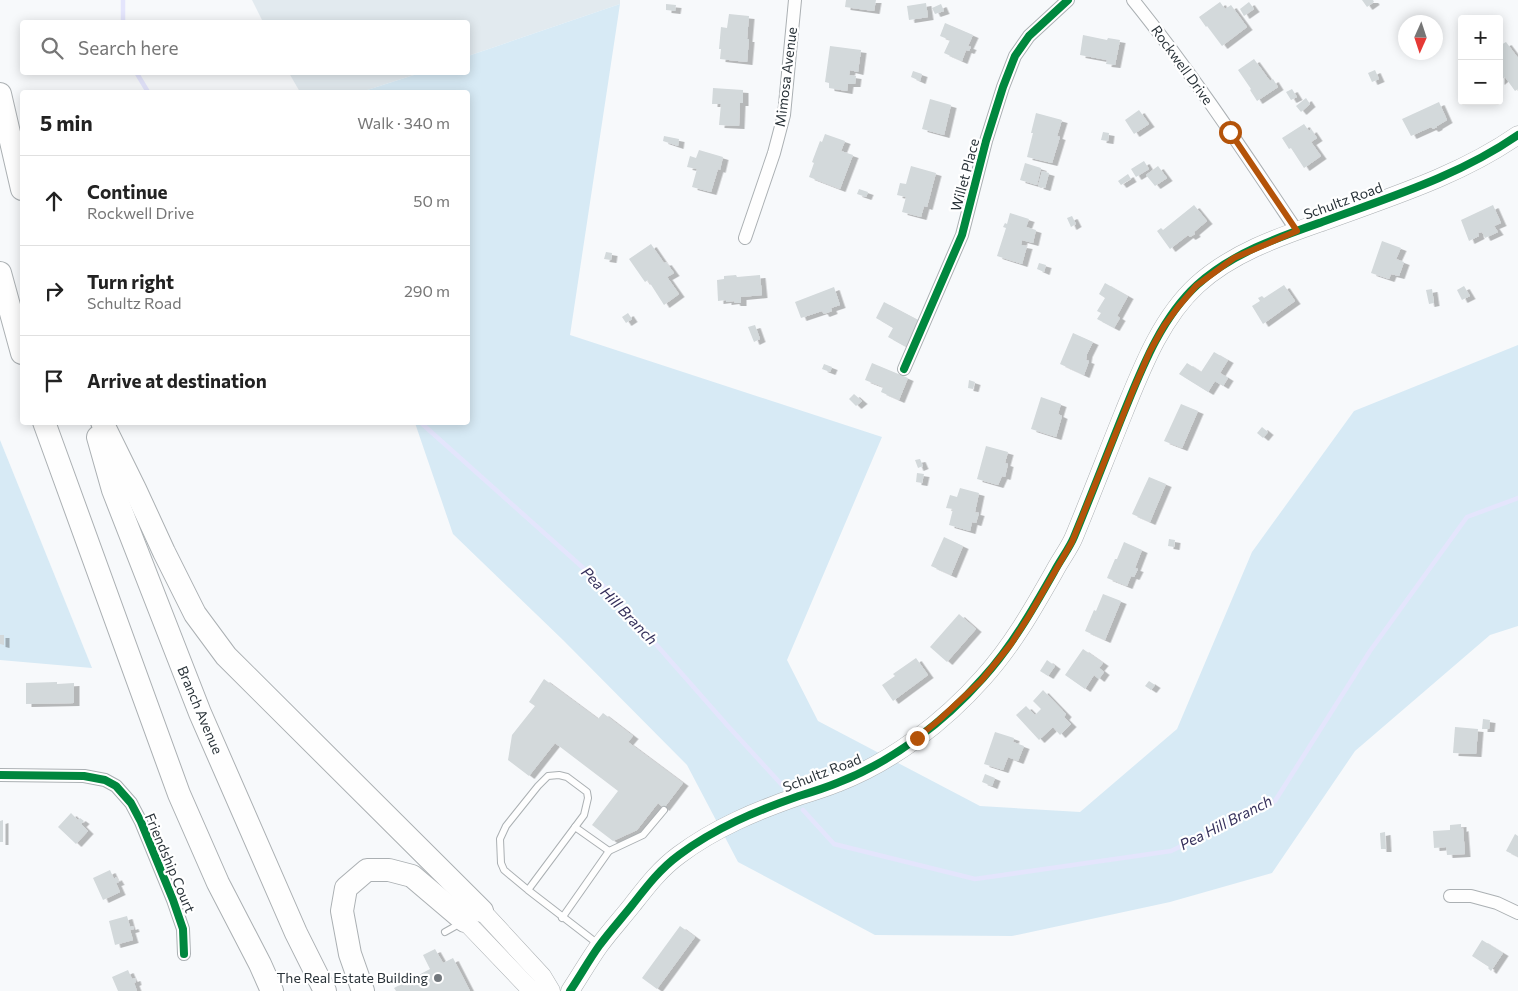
<!DOCTYPE html>
<meta charset="utf-8">
<style>
:root{--surface:#fff;--page:#f2f2f2;--text:#222;--muted:#767676;--line:#e0e0e0}
body{margin:0;font-family:Commissioner,sans-serif;background:var(--page);color:var(--text)}
.controls{position:absolute;right:15px;top:15px;display:grid;overflow:hidden;border-radius:5px;box-shadow:0 2px 12px #0003}
.controls button{width:45px;height:45px;display:grid;place-items:center;padding:0;border:0;border-bottom:1px solid var(--line);background:var(--surface);color:var(--text);font:25px sans-serif}
.compass{position:absolute;left:1398px;top:15px;width:45px;height:45px;border-radius:50%;background:var(--surface);box-shadow:0 2px 12px #0003;rotate:183deg}
.stop{position:absolute;width:15px;height:15px;margin:-11px;border:4px solid #b45309;border-radius:50%;background:#fff}
.stop.end{background:#b45309;border-color:#fff;box-shadow:0 1px 5px #0008}
.list{margin:0;padding:0;list-style:none}
h2{display:flex;justify-content:space-between;align-items:center;height:65px;margin:0;padding:0 20px;font-size:21px}
h2 small{font-size:16px;font-weight:400;color:var(--muted)}
.list li{display:grid;grid-template-columns:32px 1fr auto;gap:15px;align-items:center;box-sizing:border-box;height:90px;padding:0 20px;border-top:1px solid var(--line)}
.list b{display:block;font-size:19px;white-space:nowrap}
.list p{margin:0;font-size:16px;white-space:nowrap;color:var(--muted)}
.list em{font-size:16px;font-style:normal;color:var(--muted)}
.icon{flex:none;width:28px;height:28px;fill:none;stroke:currentColor;stroke-width:2;stroke-linecap:round;stroke-linejoin:round}
.map{position:relative;flex:none;width:1518px;height:991px;overflow:hidden}
.search{position:absolute;background:var(--surface);box-shadow:0 2px 12px #0003;left:20px;top:20px;width:450px;height:55px;display:flex;align-items:center;gap:12px;box-sizing:border-box;padding:0 18px;border-radius:5px;color:var(--muted);font-size:19px}
.panel{position:absolute;background:var(--surface);box-shadow:0 2px 12px #0003;left:20px;top:90px;width:450px;height:335px;border-radius:5px}
.map>svg:first-child{display:block}
</style>
<div class="map">
<svg width="1518" height="991" viewBox="0 0 1518 991">
<defs>
<filter id="shadow"><feDropShadow dx="5.5" dy="3" stdDeviation="0" flood-color="#0004"/></filter>
</defs>
<rect width="100%" height="100%" fill="#f7f9fb"/>
<g fill="#e2eaef">
<polygon points="252,0 620,0 620,4 468,56 468,22 263,22"/>
<polygon points="289,73 420,73 361,92 300,92"/>
</g>
<g fill="#d7eaf5">
<polygon points="620,4 570,335 882,437 787,660 818,721 980,806 1080,812 1177,729 1252,552 1354,411 1518,345 1518,626 1490,635 1355,751 1272,873 1170,902 1012,936 875,935 738,862 687,765 563,640 453,534 415,423 468,422 468,92 361,92 420,73 468,72 468,56"/>
<polygon points="0,440 92,668 0,660"/>
</g>
<g fill="none" stroke-linecap="round" stroke-linejoin="round">
<g stroke="#e4e5fc" stroke-width="4.5">
<polyline points="123,22 123,0"/>
<polyline points="136,72 148,92"/>
<polyline points="420,422 609,591 727,725 782,785"/>
<polyline points="803,810 834,844 975,879 1171,851 1275,801 1370,651 1467,517 1518,498"/>
</g>
</g>
<g fill="#d3d9db" filter="url(#shadow)">
<polygon points="846,0 876,0 874,11 845,7"/>
<polygon points="1362,0 1373,0 1374,2 1367,7"/>
<polygon points="1220,2 1225,9 1231,5 1247,27 1222,46 1207,26 1206,27 1199,17"/>
<polygon points="1249,2 1254,9 1244,16 1240,9"/>
<polygon points="926,3 928,17 909,20 907,6"/>
<polygon points="666,4 676,5 675,11 666,10"/>
<polygon points="941,4 944,11 935,14 932,8"/>
<polygon points="729,14 749,16 747,39 749,39 747,62 720,59 721,49 719,49 721,27 727,28"/>
<polygon points="945,23 973,35 968,46 971,47 969,51 966,50 962,61 944,53 950,40 940,36"/>
<polygon points="1083,35 1107,40 1108,38 1120,40 1115,65 1106,64 1107,60 1080,55"/>
<polygon points="1506,42 1518,58 1518,89 1515,91 1505,77 1499,82 1499,46"/>
<polygon points="830,46 861,50 858,72 850,70 849,75 856,76 855,84 848,84 847,91 829,88 829,83 825,82"/>
<polygon points="1254,59 1270,81 1273,79 1278,87 1257,101 1250,90 1251,89 1238,70"/>
<polygon points="1375,70 1379,79 1372,82 1368,73"/>
<polygon points="913,71 922,74 920,81 911,77"/>
<polygon points="713,88 743,90 743,103 740,103 739,126 719,125 721,104 712,104"/>
<polygon points="1292,89 1297,97 1291,100 1286,92"/>
<polygon points="1306,98 1310,104 1301,112 1296,106"/>
<polygon points="930,99 951,105 944,135 922,129"/>
<polygon points="1439,102 1447,120 1437,126 1437,127 1433,129 1431,127 1411,136 1402,119"/>
<polygon points="1139,110 1149,124 1134,134 1125,120"/>
<polygon points="1036,113 1062,120 1057,136 1060,137 1052,163 1027,157 1033,133 1031,133"/>
<polygon points="1304,124 1309,131 1311,129 1317,138 1311,142 1321,156 1304,168 1291,148 1289,149 1282,138"/>
<polygon points="1103,132 1109,133 1108,141 1101,140"/>
<polygon points="825,134 845,141 841,151 853,155 840,189 809,177 814,163 812,162 820,141 822,142"/>
<polygon points="664,136 679,139 678,146 663,141"/>
<polygon points="699,150 723,157 720,170 718,169 711,192 692,187 697,169 687,167 690,156 696,158"/>
<polygon points="1144,161 1149,169 1136,177 1131,169"/>
<polygon points="1025,163 1041,168 1037,185 1020,180"/>
<polygon points="911,166 936,173 927,207 924,206 921,217 902,212 906,197 897,195 900,183 906,184"/>
<polygon points="1158,166 1167,178 1155,186 1146,175"/>
<polygon points="1042,171 1049,173 1045,188 1038,186"/>
<polygon points="1128,174 1131,179 1121,185 1118,181"/>
<polygon points="859,189 868,192 866,197 857,194"/>
<polygon points="1194,205 1207,221 1194,232 1195,234 1190,237 1188,235 1170,249 1157,231 1161,228 1163,230"/>
<polygon points="1493,205 1501,223 1494,226 1498,232 1485,238 1482,232 1478,233 1479,236 1469,241 1461,220"/>
<polygon points="1010,213 1029,219 1026,227 1036,230 1033,243 1022,240 1021,245 1027,246 1022,264 997,256 1006,228 1003,227 1005,223 1007,224"/>
<polygon points="1072,216 1076,224 1071,227 1067,218"/>
<polygon points="1382,241 1401,248 1396,259 1404,262 1399,276 1391,274 1389,279 1371,273"/>
<polygon points="651,244 664,263 666,262 674,273 667,277 679,294 664,305 648,280 645,282 629,259"/>
<polygon points="606,252 612,253 611,260 604,259"/>
<polygon points="1039,263 1046,265 1044,272 1037,269"/>
<polygon points="736,275 737,277 760,275 762,295 741,297 741,303 735,303 734,301 726,302 726,300 718,301 717,280 724,279 724,276"/>
<polygon points="1105,283 1128,296 1117,316 1120,318 1114,328 1097,319 1101,313 1097,311 1105,298 1099,294"/>
<polygon points="1284,285 1295,301 1263,324 1252,306 1260,301 1258,298 1262,296 1264,298"/>
<polygon points="1464,286 1470,296 1462,300 1457,290"/>
<polygon points="834,287 840,305 831,308 832,311 824,314 822,311 801,318 795,302"/>
<polygon points="1432,289 1434,303 1429,304 1426,290"/>
<polygon points="884,302 920,321 906,347 888,337 893,328 876,318"/>
<polygon points="628,313 632,319 626,323 622,317"/>
<polygon points="755,325 760,339 754,342 748,327"/>
<polygon points="1073,333 1093,342 1087,354 1086,360 1089,361 1084,375 1060,364"/>
<polygon points="1214,352 1228,360 1220,373 1228,378 1223,386 1215,381 1208,392 1179,374 1187,363 1201,372"/>
<polygon points="872,363 908,378 899,400 881,392 883,387 865,380"/>
<polygon points="824,364 832,367 830,372 822,369"/>
<polygon points="969,380 975,382 973,389 968,388"/>
<polygon points="854,394 862,401 856,406 849,399"/>
<polygon points="1041,397 1061,404 1058,414 1062,416 1056,437 1031,429"/>
<polygon points="1181,404 1198,411 1182,448 1164,441"/>
<polygon points="1262,427 1268,432 1263,438 1257,433"/>
<polygon points="986,446 1008,452 1005,463 1008,464 1005,477 1002,476 998,485 977,479"/>
<polygon points="920,459 923,466 918,468 915,460"/>
<polygon points="917,473 924,474 922,483 916,482"/>
<polygon points="1149,477 1166,484 1150,522 1132,514"/>
<polygon points="960,488 979,493 975,512 979,513 976,523 972,522 970,531 949,525 953,509 946,508 950,495 957,497"/>
<polygon points="944,537 963,546 951,575 931,566"/>
<polygon points="1169,539 1175,540 1174,547 1168,546"/>
<polygon points="1124,542 1142,550 1135,568 1138,569 1134,577 1131,576 1127,586 1107,578 1115,559 1117,559"/>
<polygon points="1103,594 1121,601 1105,640 1085,631 1094,610 1096,611"/>
<polygon points="959,614 976,629 947,662 930,647"/>
<polygon points="0,635 4,635 4,645 0,644"/>
<polygon points="1083,649 1103,663 1099,668 1104,672 1099,679 1094,675 1085,689 1065,675"/>
<polygon points="916,658 928,675 893,701 882,685 895,676 893,674"/>
<polygon points="1047,660 1055,666 1048,676 1040,671"/>
<polygon points="544,679 598,719 603,713 633,736 628,742 683,783 664,808 658,803 637,830 613,841 592,825 618,791 555,743 529,776 508,760 512,735 535,706 529,702"/>
<polygon points="1149,681 1155,685 1151,690 1145,686"/>
<polygon points="57,682 57,684 74,683 74,703 26,704 26,683"/>
<polygon points="1043,690 1066,714 1064,717 1071,724 1060,735 1053,727 1039,740 1016,715 1026,706 1035,715 1041,709 1033,701"/>
<polygon points="1483,719 1490,720 1489,729 1482,729"/>
<polygon points="1455,727 1478,729 1476,754 1453,753"/>
<polygon points="995,732 1014,738 1013,742 1024,746 1018,761 1008,757 1003,770 984,764"/>
<polygon points="985,774 995,778 992,786 982,782"/>
<polygon points="71,813 78,820 80,818 84,821 81,824 88,831 76,844 58,827"/>
<polygon points="3,820 3,842 0,842 0,821"/>
<polygon points="1461,824 1461,829 1463,828 1465,854 1447,855 1446,847 1434,848 1433,831 1450,830 1450,825"/>
<polygon points="1385,832 1386,849 1381,849 1380,833"/>
<polygon points="1515,834 1518,836 1518,857 1506,851"/>
<polygon points="110,870 114,879 116,877 119,882 116,883 120,892 103,900 93,878"/>
<polygon points="127,916 130,927 133,926 134,929 130,930 133,940 115,945 109,921"/>
<polygon points="680,926 695,937 657,989 642,978"/>
<polygon points="1482,940 1503,953 1491,971 1488,968 1489,967 1472,956"/>
<polygon points="435,949 443,963 453,958 470,991 396,991 394,988 430,969 423,955"/>
<polygon points="128,970 132,979 135,978 136,982 134,983 137,991 118,991 112,977"/>
</g>
<g fill="none" stroke-linecap="round" stroke-linejoin="round">
<g stroke="#abb0b3" stroke-width="8">
<g id="lane">
<polyline points="609,851 643,835 664,810"/>
<polyline points="528,890 584,815 588,798 587,792 567,777 559,775 548,776 538,786 506,826 500,839 501,863 504,870 528,890 598,944"/>
<polyline points="562,918 609,851 575,827"/>
<polyline points="445,932 461,923"/>
</g>
</g>
<g stroke="#abb0b3" stroke-width="14">
<g id="street">
<path d="M1133 0C1192 73 1244 152 1297 231"/>
<polyline points="745,238 774,153 784,115 795,0"/>
<polyline points="904,369 962,235 986,141 1003,87 1015,56 1029,36 1068,0"/>
<polyline points="0,775 84,776 105,780 116,786 131,803 141,822 173,900 183,929 184,954"/>
<polyline points="1450,896 1471,896 1497,903 1518,913"/>
</g>
</g>
<g stroke="#abb0b3" stroke-width="19">
<g id="secondary">
<polyline points="482,911 542,976 551,991"/>
<polyline points="465,921 530,989 533,991"/>
<path d="M570 991C580 976 589 960 599 946 610 931 622 918 633 904 647 886 660 869 679 855 715 828 756 811 799 796 812 792 825 788 837 783 892 762 944 722 983 678 1012 646 1033 609 1054 572 1060 560 1069 549 1074 537 1091 496 1107 454 1124 412 1142 368 1161 318 1197 285 1232 253 1279 237 1322 222 1390 197 1459 176 1518 135"/>
</g>
</g>
<g stroke="#abb0b3" stroke-width="24">
<g id="highway">
<polyline points="0,94 22,189"/>
<polyline points="0,273 22,353"/>
<polyline points="44,422 179,794 218,883 260,964 272,991"/>
<polyline points="102,422 135,489 164,552 195,614 226,656 482,911"/>
<polyline points="98,437 113,490 200,713 296,933 325,991"/>
<polyline points="363,991 350,954 342,911 346,888 367,870 389,870 412,876 465,921"/>
</g>
</g>
<use href="#lane" stroke="#fefefe" stroke-width="6"/>
<use href="#street" stroke="#fefefe" stroke-width="12"/>
<use href="#secondary" stroke="#fefefe" stroke-width="18"/>
<use href="#highway" stroke="#fefefe" stroke-width="22"/>
<g stroke="#fff" stroke-width="11">
<g id="cycleway">
<polyline points="904,369 962,235 986,141 1003,87 1015,56 1029,36 1068,0"/>
<polyline points="0,775 84,776 105,780 116,786 131,803 141,822 173,900 183,929 184,954"/>
<path d="M570 991C580 976 589 960 599 946 610 931 622 918 633 904 647 886 660 869 679 855 715 828 756 811 799 796 812 792 825 788 837 783 892 762 944 722 983 678 1012 646 1033 609 1054 572 1060 560 1069 549 1074 537 1091 496 1107 454 1124 412 1142 368 1161 318 1197 285 1232 253 1279 237 1322 222 1390 197 1459 176 1518 135"/>
</g>
</g>
<use href="#cycleway" stroke="#00873e" stroke-width="8"/>
</g>
<g fill="none" stroke-linecap="round" stroke-linejoin="round">
<polyline stroke="#b45309" stroke-width="6" points="917,738 939,720 981,681 1011,644 1029,616 1072,542 1134,388 1150,351 1164,326 1178,307 1196,286 1234,258 1297,231 1230,132"/>
</g>
<circle fill="#72787d" stroke="#fff" stroke-width="2" cx="438" cy="978" r="5"/>
<g text-anchor="middle" stroke-width="4.5" stroke-linejoin="round" paint-order="stroke">
<g font-size="14" fill="#2a3339" stroke="#fff">
<text transform="translate(1182 65) rotate(54)" y="5">Rockwell Drive</text>
<text transform="translate(786 77) rotate(-83)" y="5">Mimosa Avenue</text>
<text transform="translate(965 175) rotate(-75)" y="5">Willet Place</text>
<text transform="translate(1343 201) rotate(-20)" y="5">Schultz Road</text>
<text transform="translate(200 710) rotate(67)" y="5">Branch Avenue</text>
<text transform="translate(822 773) rotate(-21)" y="5">Schultz Road</text>
<text transform="translate(170 863) rotate(67)" y="5">Friendship Court</text>
</g>
<g font-size="14" fill="#2a3339" stroke="#fff" text-anchor="end">
<text x="428" y="983">The Real Estate Building</text>
</g>
<g font-size="15" font-style="italic" fill="#36315c" stroke="#fff">
<text transform="translate(619 606) rotate(46)" y="5">Pea Hill Branch</text>
<text transform="translate(1226 823) rotate(-27)" y="5">Pea Hill Branch</text>
</g>
</g>
</svg>
<div class="controls">
<button>+</button>
<button>−</button>
</div>
<svg class="compass" viewBox="-18 -18 36 36"><path d="M0-13l5 13h-10z" fill="#e53935"/><path d="M0 13l5-13h-10z" fill="#767676"/></svg>
<div class="stop" style="left:1230px;top:132px"></div>
<div class="stop end" style="left:917px;top:738px"></div>
<div class="search"><svg class="icon" aria-label="search" viewBox="0 0 24 24"><circle cx="10" cy="10" r="6"/><path d="M15 15l6 6"/></svg>Search here</div>
<section class="panel">
<h2>5 min<small>Walk · 340 m</small></h2>
<ul class="list">
<li><svg class="icon" aria-label="ahead" viewBox="0 0 24 24"><path d="M12 20V5M6 11l6-6 6 6"/></svg><div><b>Continue</b><p>Rockwell Drive</p></div><em>50 m</em></li>
<li><svg class="icon" aria-label="right" viewBox="0 0 24 24"><path d="M7 20v-9h11M14 6l5 5-5 5"/></svg><div><b>Turn right</b><p>Schultz Road</p></div><em>290 m</em></li>
<li><svg class="icon" aria-label="arrive" viewBox="0 0 24 24"><path d="M6 21V4h12l-3 4 3 4H6"/></svg><div><b>Arrive at destination</b></div></li>
</ul>
</section>
</div>
